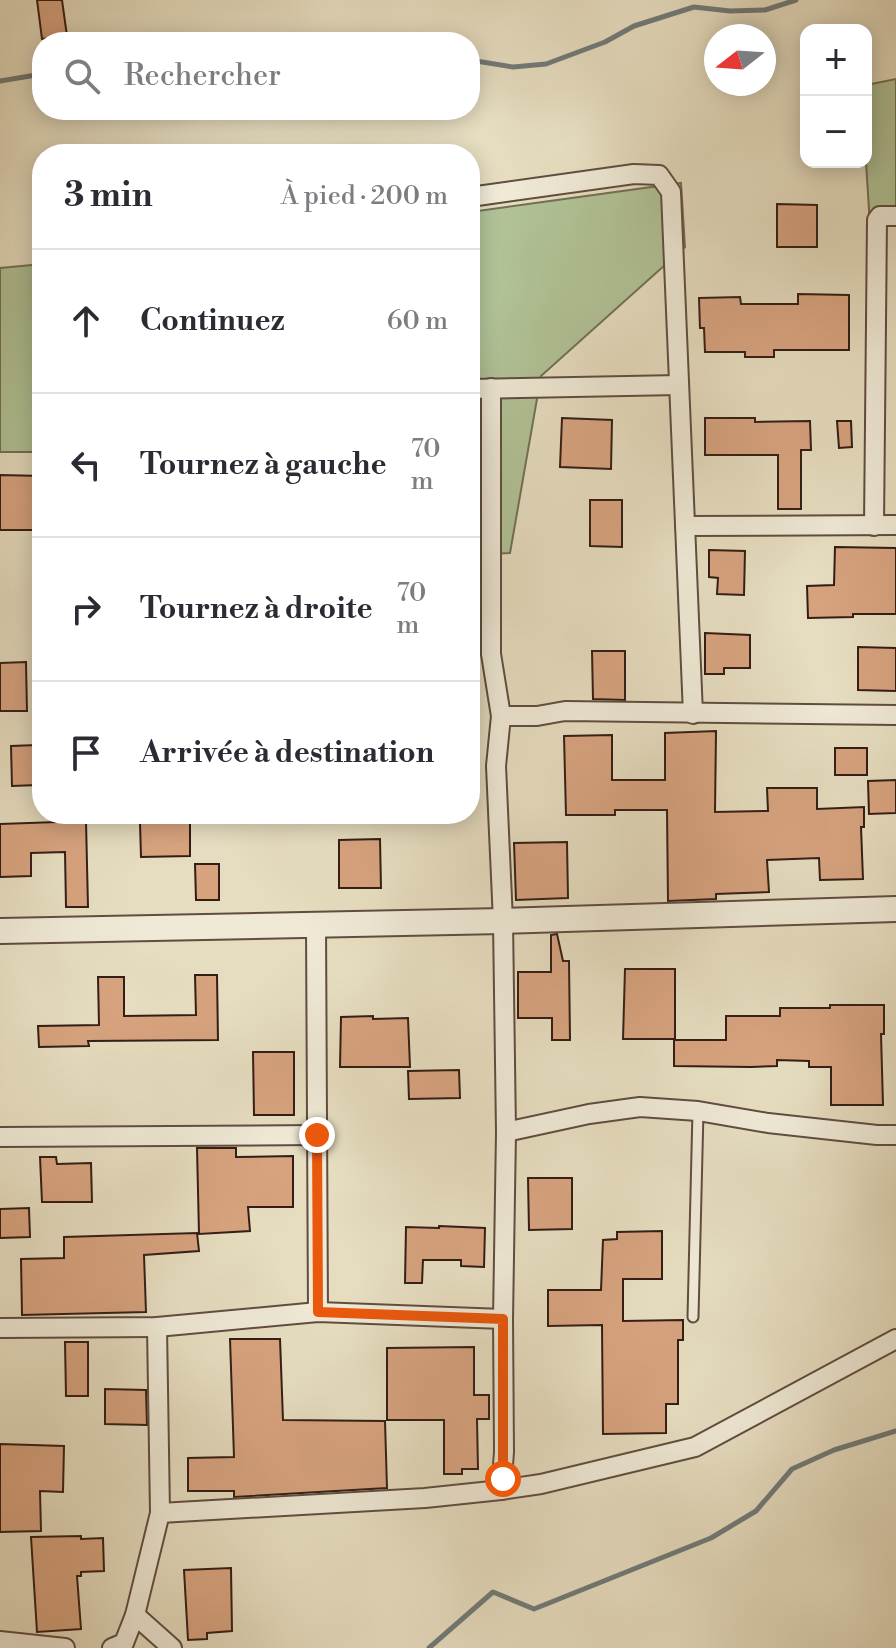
<!DOCTYPE html>
<html lang="fr">
<meta charset="utf-8">
<style>
:root{--surface:#fff;--page:#f2f2f3;--text:#2b2b33;--muted:#7c7c81;--line:#e1e1e2}
body{margin:0;font-family:"Libre Bodoni",serif;background:var(--page);color:var(--text)}
.controls{position:absolute;right:24px;top:24px;display:grid;overflow:hidden;border-radius:16px;box-shadow:0 4px 20px #0003}
.controls button{width:72px;height:72px;display:grid;place-items:center;padding:0;border:0;border-bottom:2px solid var(--line);background:var(--surface);color:var(--text);font:40px sans-serif}
.compass{position:absolute;left:704px;top:24px;width:72px;height:72px;border-radius:50%;background:var(--surface);box-shadow:0 4px 20px #0003;rotate:253deg}
.stop{position:absolute;width:24px;height:24px;margin:-18px;border:6px solid #ea580c;border-radius:50%;background:#fff}
.stop.end{background:#ea580c;border-color:#fff;box-shadow:0 2px 8px #0008}
.list{margin:0;padding:0;list-style:none}
h2{display:flex;justify-content:space-between;align-items:center;height:104px;margin:0;padding:0 32px;font-size:34px}
h2 small{font-size:26px;font-weight:400;color:var(--muted)}
.list li{display:grid;grid-template-columns:52px 1fr auto;gap:24px;align-items:center;box-sizing:border-box;height:144px;padding:0 32px;border-top:2px solid var(--line)}
.list b{display:block;font-size:30px;white-space:nowrap}
.list em{font-size:26px;font-style:normal;color:var(--muted)}
.icon{flex:none;width:44px;height:44px;fill:none;stroke:currentColor;stroke-width:2;stroke-linecap:round;stroke-linejoin:round}
.map{position:relative;flex:none;width:896px;height:1648px;overflow:hidden}
.search{position:absolute;background:var(--surface);box-shadow:0 4px 20px #0003;left:32px;top:32px;width:448px;height:88px;display:flex;align-items:center;gap:20px;box-sizing:border-box;padding:0 28px;border-radius:32px;color:var(--muted);font-size:30px}
.panel{position:absolute;background:var(--surface);box-shadow:0 4px 20px #0003;left:32px;top:144px;width:448px;height:680px;border-radius:32px}
.map>svg:first-child{display:block}
</style>
<div class="map">
<svg width="896" height="1648" viewBox="0 0 896 1648">
<rect width="100%" height="100%" fill="#e6ddc0"/>
<filter id="stains"><feTurbulence type="fractalNoise" baseFrequency=".0025" numOctaves="4"/><feColorMatrix values="0 0 0 0 .2 0 0 0 0 .09 0 0 0 0 .02 0 0 0 .5 -.17"/></filter>
<radialGradient id="worn" r=".72"><stop offset=".6" stop-color="#630" stop-opacity="0"/><stop offset="1" stop-color="#630" stop-opacity=".3"/></radialGradient>
<g fill="#b0c296" stroke="#727056" stroke-width="2">
<polygon points="896,79 896,223 870,226 866,162 866,85"/>
<polygon points="681,183 685,247 541,376 510,553 470,555 470,212"/>
<polygon points="42,264 42,452 0,452 0,268"/>
</g>
<g fill="none" stroke-linecap="round" stroke-linejoin="round">
<g stroke="#717b79" stroke-width="5">
<polyline points="470,60 513,67 546,64 605,42 634,26 694,7 730,11 765,10 796,0"/>
<polyline points="0,81 42,74"/>
<polyline points="429,1648 493,1592 534,1609 711,1538 756,1511 792,1469 834,1450 896,1431"/>
</g>
</g>
<g fill="#d7a37f" stroke="#331d15" stroke-width="2">
<polygon points="37,0 62,0 67,36 42,39"/>
<polygon points="777,204 817,205 817,247 777,247"/>
<polygon points="798,294 849,295 849,350 774,350 774,357 745,357 745,352 705,352 704,328 700,328 699,298 740,297 741,304 798,304"/>
<polygon points="562,418 612,420 611,469 560,467"/>
<polygon points="705,418 755,418 755,422 810,421 811,450 801,450 801,509 778,509 778,455 705,455"/>
<polygon points="837,421 851,421 852,447 839,448"/>
<polygon points="0,475 42,476 42,530 0,530"/>
<polygon points="590,500 622,500 622,547 590,546"/>
<polygon points="835,547 896,548 896,614 853,614 853,617 808,618 807,586 834,585"/>
<polygon points="709,550 745,551 744,595 717,594 718,578 709,577"/>
<polygon points="705,633 750,635 750,668 724,668 724,674 705,674"/>
<polygon points="858,647 896,648 896,691 858,690"/>
<polygon points="592,651 625,651 625,700 593,699"/>
<polygon points="26,662 27,711 0,711 0,663"/>
<polygon points="716,731 715,812 768,811 767,788 817,788 817,809 864,807 864,827 861,827 863,879 820,880 819,858 767,860 769,892 716,894 716,899 668,901 667,810 615,810 615,815 566,815 564,736 612,735 612,780 665,780 665,733"/>
<polygon points="37,745 38,785 12,786 11,746"/>
<rect x="835" y="748" width="32" height="27"/>
<polygon points="896,780 896,813 869,814 868,781"/>
<polygon points="86,821 88,907 66,907 65,852 31,853 31,876 0,877 0,824"/>
<polygon points="190,822 190,856 141,857 140,823"/>
<polygon points="380,839 381,888 339,888 339,840"/>
<polygon points="567,842 568,898 516,900 514,843"/>
<polygon points="195,864 219,864 219,900 196,900"/>
<polygon points="557,934 563,961 569,961 570,1040 552,1040 552,1018 518,1018 518,972 551,972 551,935"/>
<polygon points="625,969 675,969 675,1039 623,1039"/>
<polygon points="195,975 217,975 218,1040 88,1041 89,1046 39,1047 38,1026 99,1025 98,977 124,977 124,1016 196,1015"/>
<polygon points="830,1005 884,1005 884,1034 881,1034 883,1105 831,1105 831,1067 809,1067 809,1061 777,1060 777,1066 751,1067 674,1066 674,1040 726,1040 726,1016 780,1016 780,1008 830,1008"/>
<polygon points="373,1016 373,1019 408,1018 410,1067 340,1067 341,1017"/>
<polygon points="253,1052 294,1052 294,1115 254,1115"/>
<polygon points="459,1070 460,1098 409,1099 408,1071"/>
<polygon points="197,1148 236,1148 236,1157 293,1156 293,1207 248,1207 250,1231 199,1234"/>
<polygon points="40,1157 56,1157 57,1164 91,1163 92,1202 42,1202"/>
<polygon points="528,1178 572,1178 572,1229 529,1230"/>
<polygon points="29,1208 30,1237 0,1238 0,1209"/>
<polygon points="439,1226 485,1228 484,1267 461,1266 461,1260 423,1260 422,1283 405,1283 406,1227 439,1228"/>
<polygon points="662,1231 662,1279 623,1279 623,1321 683,1320 683,1340 678,1340 678,1404 666,1404 666,1433 603,1434 602,1325 548,1326 548,1290 601,1290 603,1240 617,1239 617,1232"/>
<polygon points="197,1233 199,1251 144,1255 146,1312 22,1315 21,1259 64,1258 64,1237"/>
<polygon points="230,1339 280,1339 283,1420 385,1421 387,1488 234,1497 234,1491 188,1491 188,1458 234,1457"/>
<polygon points="65,1342 88,1342 88,1396 66,1396"/>
<polygon points="474,1347 474,1395 489,1395 489,1419 477,1419 478,1469 462,1469 462,1474 444,1474 444,1420 387,1420 387,1348"/>
<polygon points="105,1389 146,1390 147,1425 105,1424"/>
<polygon points="0,1444 64,1446 63,1492 40,1491 41,1531 0,1532"/>
<polygon points="81,1536 81,1539 103,1538 104,1571 81,1572 81,1576 77,1576 81,1629 37,1632 31,1537"/>
<polygon points="231,1568 232,1631 207,1633 207,1639 188,1640 184,1570"/>
</g>
<g fill="none" stroke-linecap="round" stroke-linejoin="round">
<g stroke="#604d40" stroke-width="13">
<polyline id="service" points="693,1317 698,1111"/>
</g>
<g stroke="#604d40" stroke-width="22">
<g id="minor">
<polyline points="470,197 634,174 659,175 671,192 693,714"/>
<polyline points="491,388 491,654 501,716"/>
<polyline points="470,389 679,385"/>
<polyline points="685,526 896,525"/>
<polyline points="874,526 877,220 880,216 896,216"/>
<polyline points="316,925 318,1312"/>
<polyline points="506,1132 589,1114 640,1107 698,1111 768,1123 877,1135 896,1135"/>
<polyline points="0,1137 317,1135"/>
<polyline points="0,1328 157,1327 318,1312 503,1319"/>
<polyline points="501,1490 541,1484 695,1447 896,1339"/>
<polyline points="160,1513 425,1498 501,1490 504,1452 503,1319 506,1132 503,921 496,766 501,716 537,716 565,711 896,715"/>
<polyline points="135,1615 172,1648"/>
<polyline points="0,1641 65,1648"/>
<polyline points="112,1648 124,1643 135,1615 160,1513 157,1327"/>
</g>
</g>
<g stroke="#604d40" stroke-width="28">
<polyline id="tertiary" points="0,931 503,921 896,909"/>
</g>
<use href="#service" stroke="#efe9d6" stroke-width="9"/>
<use href="#minor" stroke="#efe9d6" stroke-width="18"/>
<use href="#tertiary" stroke="#efe9d6" stroke-width="24"/>
</g>
<g fill="none" stroke-linecap="round" stroke-linejoin="round">
<polyline stroke="#ea580c" stroke-width="10" points="317,1135 318,1312 503,1319 503,1479"/>
</g>
<rect width="100%" height="100%" filter="url(#stains)"/>
<rect width="100%" height="100%" fill="url(#worn)"/>
</svg>
<div class="controls">
<button>+</button>
<button>−</button>
</div>
<svg class="compass" viewBox="-18 -18 36 36"><path d="M0-13l5 13h-10z" fill="#e53935"/><path d="M0 13l5-13h-10z" fill="#7c7c81"/></svg>
<div class="stop" style="left:503px;top:1479px"></div>
<div class="stop end" style="left:317px;top:1135px"></div>
<div class="search"><svg class="icon" aria-label="search" viewBox="0 0 24 24"><circle cx="10" cy="10" r="6"/><path d="M15 15l6 6"/></svg>Rechercher</div>
<section class="panel">
<h2>3 min<small>À pied · 200 m</small></h2>
<ul class="list">
<li><svg class="icon" aria-label="ahead" viewBox="0 0 24 24"><path d="M12 20V5M6 11l6-6 6 6"/></svg><div><b>Continuez</b></div><em>60 m</em></li>
<li><svg class="icon" aria-label="left" viewBox="0 0 24 24"><path d="M17 20v-9H6M10 6l-5 5 5 5"/></svg><div><b>Tournez à gauche</b></div><em>70 m</em></li>
<li><svg class="icon" aria-label="right" viewBox="0 0 24 24"><path d="M7 20v-9h11M14 6l5 5-5 5"/></svg><div><b>Tournez à droite</b></div><em>70 m</em></li>
<li><svg class="icon" aria-label="arrive" viewBox="0 0 24 24"><path d="M6 21V4h12l-3 4 3 4H6"/></svg><div><b>Arrivée à destination</b></div></li>
</ul>
</section>
</div>
